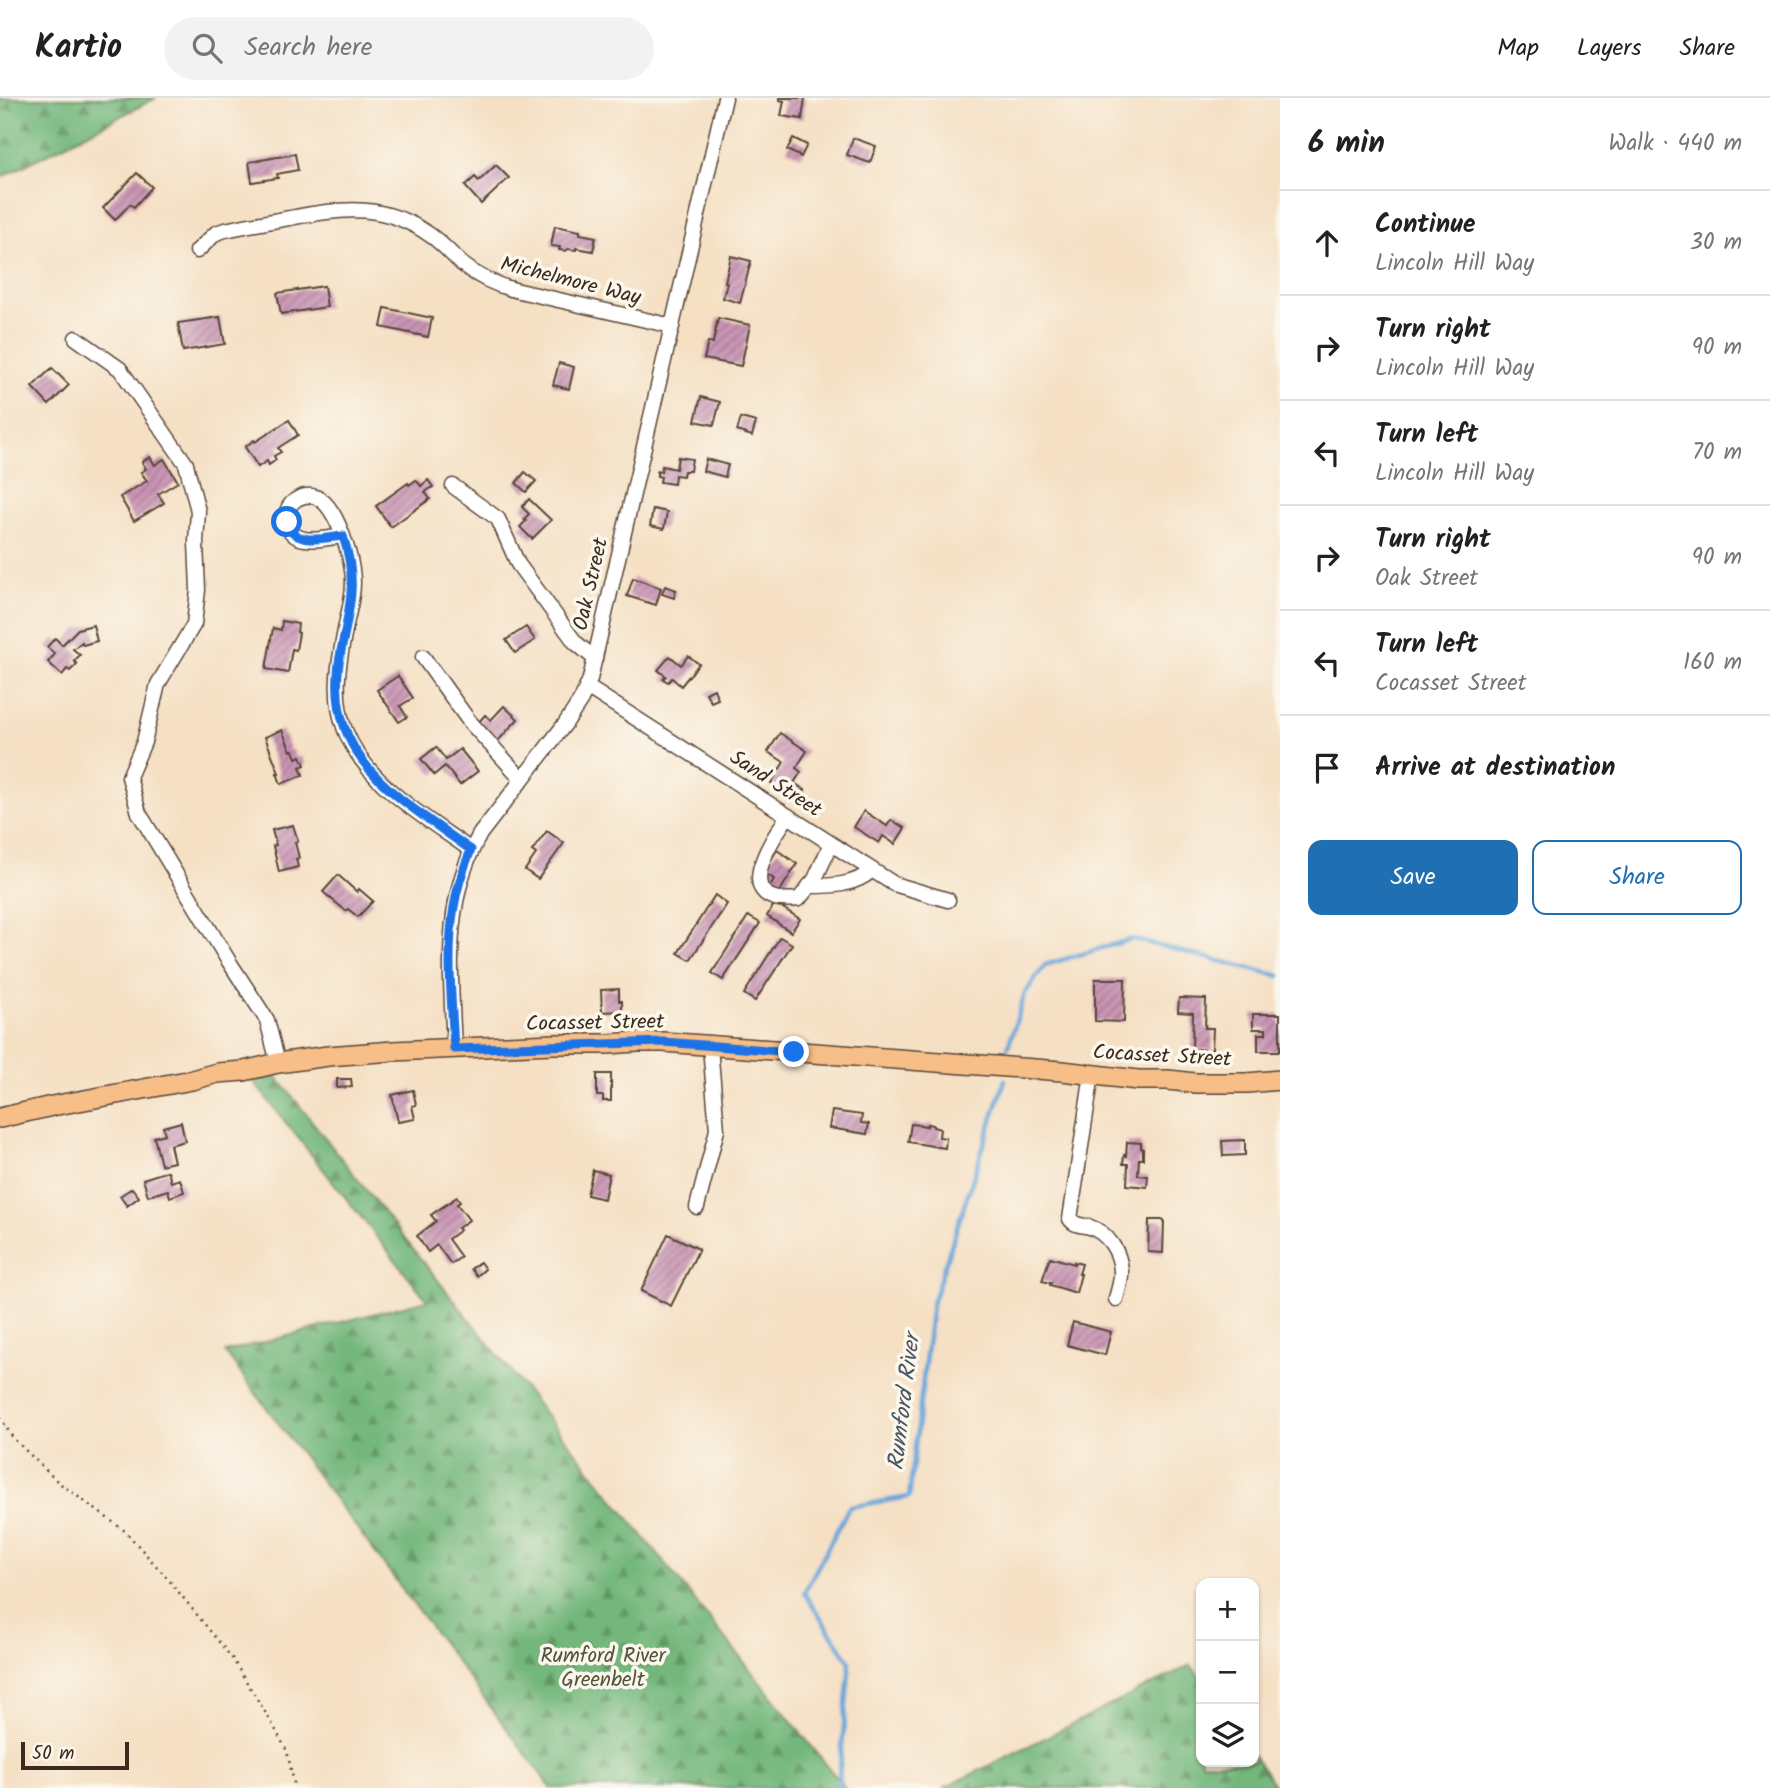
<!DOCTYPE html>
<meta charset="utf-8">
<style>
:root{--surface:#fff;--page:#f2f2f2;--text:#202124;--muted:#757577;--line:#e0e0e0;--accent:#1f6fb2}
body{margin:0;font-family:Kalam,sans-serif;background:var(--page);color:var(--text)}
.controls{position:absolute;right:21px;bottom:21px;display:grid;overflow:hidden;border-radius:14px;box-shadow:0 2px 5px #0004}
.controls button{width:63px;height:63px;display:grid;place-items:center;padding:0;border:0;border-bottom:2px solid var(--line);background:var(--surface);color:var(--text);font:35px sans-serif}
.scale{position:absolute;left:21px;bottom:18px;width:108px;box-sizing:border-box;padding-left:7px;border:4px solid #3b2a1e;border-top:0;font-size:19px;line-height:24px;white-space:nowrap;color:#3b2a1e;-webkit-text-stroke:5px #fbf7ec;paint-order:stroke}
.stop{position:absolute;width:21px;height:21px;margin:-16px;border:5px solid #1a73e8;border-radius:50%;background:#fff}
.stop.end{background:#1a73e8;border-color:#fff;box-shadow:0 2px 7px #0008}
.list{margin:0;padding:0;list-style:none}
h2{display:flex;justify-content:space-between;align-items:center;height:91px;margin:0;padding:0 28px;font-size:30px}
h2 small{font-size:23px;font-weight:400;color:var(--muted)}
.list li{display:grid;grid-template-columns:46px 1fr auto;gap:21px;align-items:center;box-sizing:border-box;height:105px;padding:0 28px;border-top:2px solid var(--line)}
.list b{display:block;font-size:26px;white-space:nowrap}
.list p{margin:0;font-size:23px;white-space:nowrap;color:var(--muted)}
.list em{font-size:23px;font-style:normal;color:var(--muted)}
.actions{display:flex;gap:14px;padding:21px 28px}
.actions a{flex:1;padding:16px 0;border:2px solid var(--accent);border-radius:14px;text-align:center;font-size:24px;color:var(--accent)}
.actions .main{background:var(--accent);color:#fff}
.icon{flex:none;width:38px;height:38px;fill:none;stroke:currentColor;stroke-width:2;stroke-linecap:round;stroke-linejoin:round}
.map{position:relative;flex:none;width:1280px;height:1690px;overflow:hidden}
header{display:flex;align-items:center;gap:42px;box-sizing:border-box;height:98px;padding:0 35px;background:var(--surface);border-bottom:2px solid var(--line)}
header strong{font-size:33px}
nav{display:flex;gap:38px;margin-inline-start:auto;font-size:24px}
.search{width:490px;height:63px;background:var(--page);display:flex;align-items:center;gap:18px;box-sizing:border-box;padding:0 24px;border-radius:38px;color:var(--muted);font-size:26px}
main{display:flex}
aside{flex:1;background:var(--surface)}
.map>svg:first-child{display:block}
</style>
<header>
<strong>Kartio</strong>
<div class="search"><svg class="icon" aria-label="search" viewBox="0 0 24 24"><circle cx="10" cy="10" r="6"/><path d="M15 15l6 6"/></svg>Search here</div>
<nav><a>Map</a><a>Layers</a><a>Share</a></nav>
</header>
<main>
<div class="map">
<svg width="1280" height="1690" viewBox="0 0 1280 1690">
<defs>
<pattern id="forest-firs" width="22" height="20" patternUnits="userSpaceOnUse" patternTransform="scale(1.75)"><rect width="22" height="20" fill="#73b77b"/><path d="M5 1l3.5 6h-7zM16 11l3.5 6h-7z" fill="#609564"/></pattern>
<pattern id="building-hatch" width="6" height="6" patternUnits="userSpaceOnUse" patternTransform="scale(1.75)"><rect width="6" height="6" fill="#c994b4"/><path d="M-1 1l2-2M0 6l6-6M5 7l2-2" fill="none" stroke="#a47992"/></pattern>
</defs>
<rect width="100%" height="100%" fill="#fbf7ec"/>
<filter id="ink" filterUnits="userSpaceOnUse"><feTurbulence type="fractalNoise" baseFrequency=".0143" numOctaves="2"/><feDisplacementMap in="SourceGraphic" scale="14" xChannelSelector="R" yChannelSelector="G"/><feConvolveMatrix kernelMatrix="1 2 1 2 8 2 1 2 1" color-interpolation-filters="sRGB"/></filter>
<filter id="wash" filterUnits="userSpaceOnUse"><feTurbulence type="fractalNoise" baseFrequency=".00686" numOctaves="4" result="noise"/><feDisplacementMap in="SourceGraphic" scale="28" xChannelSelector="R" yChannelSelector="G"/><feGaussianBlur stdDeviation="1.57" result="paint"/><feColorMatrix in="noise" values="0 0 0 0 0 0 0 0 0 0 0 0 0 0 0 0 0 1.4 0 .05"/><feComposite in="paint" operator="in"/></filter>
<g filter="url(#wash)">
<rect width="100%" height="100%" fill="#f5e0c4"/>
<g fill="url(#forest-firs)" stroke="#57704c" stroke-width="2">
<polygon points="0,0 156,0 0,80"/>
<polygon points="277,979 404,1140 845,1690 551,1690 225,1254 427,1202 252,982"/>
<polygon points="1191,1567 1201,1581 1201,1664 1254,1664 1254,1658 1276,1690 944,1690"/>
</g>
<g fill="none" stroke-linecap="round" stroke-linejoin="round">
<g stroke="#67a6da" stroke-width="4.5">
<polyline points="1008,949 1025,895 1045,867 1132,841 1280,878"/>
<polyline points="838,1690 850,1564 804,1495 849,1409 909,1399 932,1206 1005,982"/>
</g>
</g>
<g id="blocks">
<g fill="url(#building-hatch)">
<polygon points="779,0 805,0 802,21 781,18 784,3 779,2"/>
<polygon points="793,40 807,47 801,59 787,52"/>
<polygon points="853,40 876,48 870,65 847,57"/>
<polygon points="295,56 298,72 277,76 278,80 252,84 249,64"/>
<polygon points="496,67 509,80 481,106 465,88 475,79 479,83"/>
<polygon points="137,75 152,89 134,109 130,106 115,122 103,110"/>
<polygon points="555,128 580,133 580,136 596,139 593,153 576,150 576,152 567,151 566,153 559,152 560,149 551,148"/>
<polygon points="731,158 751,163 740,205 723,200 727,185 725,184"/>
<polygon points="324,188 327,209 281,216 277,195"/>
<polygon points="385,210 432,220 428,239 381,229"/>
<polygon points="220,219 225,246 183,253 178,225"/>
<polygon points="718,220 750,227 741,268 704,261 708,244 713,245"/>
<polygon points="559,265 574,269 569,291 553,287"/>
<polygon points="52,270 69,287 49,307 32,289"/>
<polygon points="701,299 720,304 714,327 695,323"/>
<polygon points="741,320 756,324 752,338 737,333"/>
<polygon points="289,322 298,337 278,350 281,354 274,358 276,362 269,367 267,363 258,369 245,349 254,342 255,344"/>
<polygon points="150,359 155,367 164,361 178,384 158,396 164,405 134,423 120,399 147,383 141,374 146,371 142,364"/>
<polygon points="678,359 692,361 690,373 684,373 683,378 675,377 674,386 660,384 661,379 657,378 657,373 661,374 662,368 676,371"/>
<polygon points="706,361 728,367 725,379 703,373"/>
<polygon points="525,374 536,383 526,394 516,385"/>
<polygon points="416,382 421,388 428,382 433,389 425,394 430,401 391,429 376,408 408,385 409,387"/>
<polygon points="529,401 551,422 532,441 520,429 526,423 524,421 529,416 522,409"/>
<polygon points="653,411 667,414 664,431 650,428"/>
<polygon points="633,480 661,490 656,507 627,498"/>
<polygon points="665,488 676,492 674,500 662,496"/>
<polygon points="282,523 298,526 297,534 299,535 296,552 292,551 288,575 266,571 273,530 281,532"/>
<polygon points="93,527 97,543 83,547 82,544 73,551 80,557 74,563 77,566 70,573 67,571 62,577 48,564 55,556 47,549 55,540 62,547 78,531"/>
<polygon points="526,529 535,542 515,555 506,542"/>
<polygon points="670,558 681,567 688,558 699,566 681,588 672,580 668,584 663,581 666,578 658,572"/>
<polygon points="398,578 413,600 400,608 407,619 399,624 377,592"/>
<polygon points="714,591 718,601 711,604 706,595"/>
<polygon points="504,608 518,621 497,644 477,626 485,617 491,622"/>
<polygon points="282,632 291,653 293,652 296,660 301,658 305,667 300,669 303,677 281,686 277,675 279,675 265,639"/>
<polygon points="780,635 807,653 796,670 801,674 794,685 805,692 798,702 771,685 784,664 768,654"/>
<polygon points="436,649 446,662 460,651 478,673 460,687 445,668 434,677 421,661"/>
<polygon points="864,713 887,728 891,722 905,730 895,746 883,738 879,745 854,729"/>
<polygon points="293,727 298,743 295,744 299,760 296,761 298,769 279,774 273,748 276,747 272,732"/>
<polygon points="547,733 564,745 538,781 525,772 536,756 532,753"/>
<polygon points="777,752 797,766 778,796 769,790 774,781 763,774"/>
<polygon points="338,777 357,794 359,791 373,803 358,819 348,811 346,813 323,794"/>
<polygon points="715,797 727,806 690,862 678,855"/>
<polygon points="775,805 800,821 791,834 767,818"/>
<polygon points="748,818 760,825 723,882 712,875"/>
<polygon points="780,839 792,846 755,903 744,896"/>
<polygon points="1095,881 1125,881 1124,924 1095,923"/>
<polygon points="619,891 619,903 622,903 622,913 602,914 601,892"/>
<polygon points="1179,900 1206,901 1205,930 1213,930 1212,952 1192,951 1193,915 1178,914"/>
<polygon points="1253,916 1280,916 1280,953 1258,953 1258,936 1266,936 1266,931 1253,931"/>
<polygon points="597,976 611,976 611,1003 603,1003 603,998 597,998"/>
<polygon points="337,981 351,981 352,989 337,990"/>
<polygon points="413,992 416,1007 412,1008 415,1021 398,1024 392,997"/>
<polygon points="832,1013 862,1017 861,1025 869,1026 867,1036 829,1030"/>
<polygon points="181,1024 185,1043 170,1047 174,1064 161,1067 154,1039 165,1036 163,1029"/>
<polygon points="911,1026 927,1028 927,1026 933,1027 933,1029 940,1031 939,1039 946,1040 945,1050 908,1044"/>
<polygon points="1245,1042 1245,1057 1223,1058 1222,1043"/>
<polygon points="1127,1044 1141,1045 1141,1050 1143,1051 1143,1061 1139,1061 1138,1077 1148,1078 1147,1089 1127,1087 1128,1066 1123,1066 1124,1057 1126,1058"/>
<polygon points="593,1072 609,1076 604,1101 587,1097"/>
<polygon points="168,1073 171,1084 180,1081 184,1094 170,1099 168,1092 148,1098 143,1081"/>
<polygon points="132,1090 139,1099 127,1108 120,1098"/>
<polygon points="457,1099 460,1104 457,1106 469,1122 458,1130 460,1132 448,1141 461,1159 451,1166 437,1147 428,1154 417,1138 436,1123 431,1117"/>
<polygon points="1149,1122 1164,1122 1163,1155 1148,1154"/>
<polygon points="668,1136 699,1151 671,1208 641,1193"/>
<polygon points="1050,1159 1074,1166 1074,1164 1082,1166 1079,1176 1081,1176 1076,1195 1050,1187 1051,1185 1042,1183"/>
<polygon points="480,1164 485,1171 477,1178 471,1171"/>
<polygon points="1073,1224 1111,1234 1105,1257 1067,1247"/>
</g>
</g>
</g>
<g filter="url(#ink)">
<use href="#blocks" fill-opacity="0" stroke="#574537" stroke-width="2"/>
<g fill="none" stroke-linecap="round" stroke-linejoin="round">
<g stroke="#574537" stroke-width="17">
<g id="minor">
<path d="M197 153 216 135 225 132C248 127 272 123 295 119 345 109 386 106 430 137 442 145 451 156 462 166 478 179 495 187 515 192L672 228"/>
<polyline points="76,240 120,271 186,366 198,413 196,444 198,492 194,526 158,586 144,644 129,679 139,715 228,862 267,922 278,965"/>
<polyline points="453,388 498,421 518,466 575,544 595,561"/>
<path d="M343 438C325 440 293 450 287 425 285 418 287 410 292 405 300 397 312 395 321 402 329 407 335 419 339 428 346 445 353 466 353 485 353 497 350 509 347 522 340 558 331 596 345 632 367 687 425 719 471 752"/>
<polyline points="423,559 469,623 522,681"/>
<polyline points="587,589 894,786 948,802"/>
<path d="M788 718C767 748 730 808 799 801L815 781 831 746"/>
<path d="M809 788C831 788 855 788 872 772"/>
<path d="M454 951C451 876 442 804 480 736L565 626 581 602 590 581 725 0"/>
<path d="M1092 976 1070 1121C1075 1128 1082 1127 1090 1129 1108 1135 1120 1154 1121 1173 1122 1182 1118 1192 1116 1201"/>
<polyline points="697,1109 717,1032 710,948"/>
</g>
</g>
<g stroke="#574537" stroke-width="22">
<polyline id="major" points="0,1020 52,1008 192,982 217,975 244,973 278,965 328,958 393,953 554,946 608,946 636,944 663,944 1062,973 1138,982 1168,982 1195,985 1247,985 1280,982"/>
</g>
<polyline stroke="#574537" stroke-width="2.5" stroke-dasharray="2 5" stroke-linecap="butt" points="0,1319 13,1340 58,1384 125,1433 168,1481 232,1560 273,1627 287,1653 295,1690"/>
<use href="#minor" stroke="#fff" stroke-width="14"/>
<use href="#major" stroke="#f7be88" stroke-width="19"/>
</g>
</g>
<g fill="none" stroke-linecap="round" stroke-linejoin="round" filter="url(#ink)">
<path stroke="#1a73e8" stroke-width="9" d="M287 424C295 449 322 440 343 438 358 483 350 508 341 553 320 660 397 698 471 752 463 771 457 790 454 809 446 855 452 905 454 951L663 944 794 954"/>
</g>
<g text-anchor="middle" stroke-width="7" stroke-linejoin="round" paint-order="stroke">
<g font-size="21" fill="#3b2a1e" stroke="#fbf7ec">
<text transform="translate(571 182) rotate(14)" y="7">Michelmore Way</text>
<text transform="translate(590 486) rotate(-77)" y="7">Oak Street</text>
<text transform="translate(776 685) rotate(33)" y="7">Sand Street</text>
<text transform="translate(595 924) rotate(-1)" y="7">Cocasset Street</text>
<text transform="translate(1162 957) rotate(3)" y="7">Cocasset Street</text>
</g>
<g font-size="21" fill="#50553b" stroke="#fbf7ec">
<text x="603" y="1564">Rumford River<tspan x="603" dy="24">Greenbelt</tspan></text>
</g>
<g font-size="23" font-style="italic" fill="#4a5560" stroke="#fbf7ec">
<text transform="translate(903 1304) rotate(-83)" y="8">Rumford River</text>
</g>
</g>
</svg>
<div class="controls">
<button>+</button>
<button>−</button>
<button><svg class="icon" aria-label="layers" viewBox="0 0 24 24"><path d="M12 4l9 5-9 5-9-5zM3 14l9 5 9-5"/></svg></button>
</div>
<div class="scale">50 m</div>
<div class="stop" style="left:287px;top:424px"></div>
<div class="stop end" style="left:794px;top:954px"></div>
</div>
<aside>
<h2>6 min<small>Walk · 440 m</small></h2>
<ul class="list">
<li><svg class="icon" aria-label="ahead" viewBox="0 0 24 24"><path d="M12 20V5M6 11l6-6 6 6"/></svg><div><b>Continue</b><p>Lincoln Hill Way</p></div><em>30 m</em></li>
<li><svg class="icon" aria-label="right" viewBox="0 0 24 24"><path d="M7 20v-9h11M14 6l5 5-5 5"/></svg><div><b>Turn right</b><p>Lincoln Hill Way</p></div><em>90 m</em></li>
<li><svg class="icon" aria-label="left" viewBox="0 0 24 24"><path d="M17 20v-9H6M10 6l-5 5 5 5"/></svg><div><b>Turn left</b><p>Lincoln Hill Way</p></div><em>70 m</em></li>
<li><svg class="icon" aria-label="right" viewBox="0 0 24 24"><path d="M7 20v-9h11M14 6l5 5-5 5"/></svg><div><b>Turn right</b><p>Oak Street</p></div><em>90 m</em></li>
<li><svg class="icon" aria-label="left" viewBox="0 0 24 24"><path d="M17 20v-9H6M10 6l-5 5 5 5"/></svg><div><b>Turn left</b><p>Cocasset Street</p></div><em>160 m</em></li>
<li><svg class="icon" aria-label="arrive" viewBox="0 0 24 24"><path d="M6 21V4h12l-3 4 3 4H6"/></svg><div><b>Arrive at destination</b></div></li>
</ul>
<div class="actions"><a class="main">Save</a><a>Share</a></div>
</aside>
</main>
